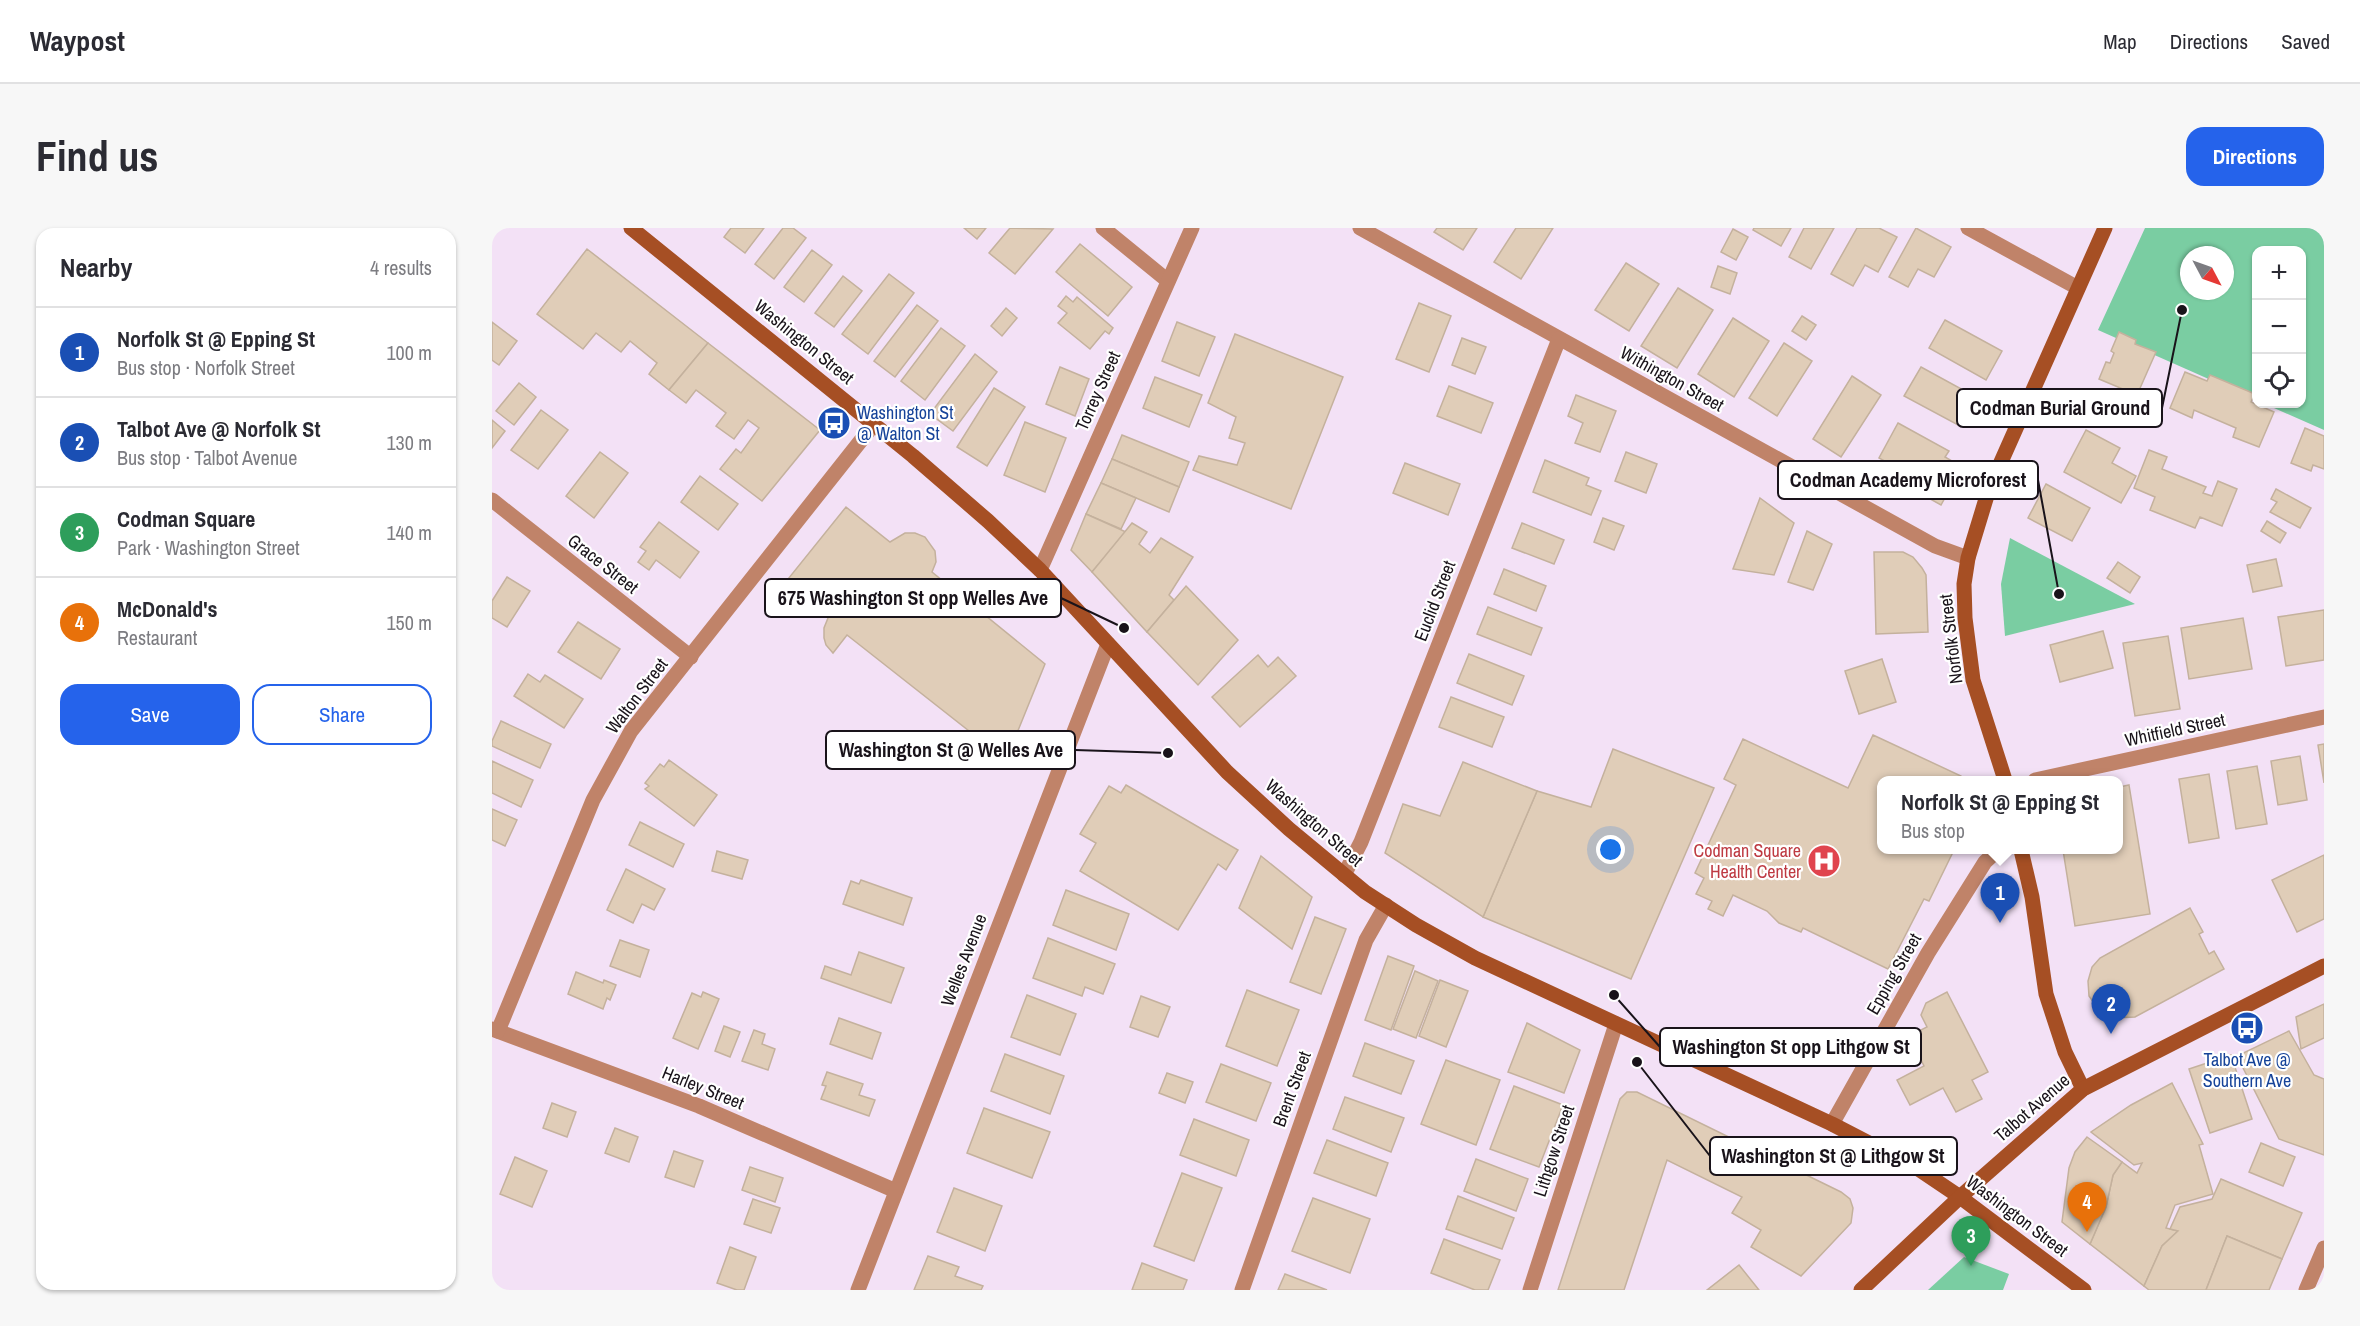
<!DOCTYPE html>
<meta charset="utf-8">
<style>
:root{--surface:#fff;--page:#f7f7f7;--text:#2b2b33;--muted:#7c7c81;--line:#e1e1e2;--accent:#2563eb}
body{margin:0;font-family:"Archivo Narrow",sans-serif;background:var(--page);color:var(--text)}
.controls{position:absolute;right:18px;top:18px;display:grid;overflow:hidden;border-radius:12px;box-shadow:0 2px 4px #0004}
.controls button{width:54px;height:54px;display:grid;place-items:center;padding:0;border:0;border-bottom:2px solid var(--line);background:var(--surface);color:var(--text);font:30px sans-serif}
.compass{position:absolute;left:1688px;top:18px;width:54px;height:54px;border-radius:50%;background:var(--surface);box-shadow:0 2px 4px #0004;rotate:131deg}
.you{position:absolute;left:1119px;top:622px;width:21px;height:21px;margin:-15px;border:4px solid #fff;border-radius:50%;background:#1a73e8;box-shadow:0 0 0 9px #1a73e833}
.badge{display:grid;place-items:center;width:39px;height:39px;border-radius:50%;background:var(--accent);color:#fff;font-size:20px;font-weight:700}
.pin{position:absolute;translate:-50% -50px;filter:drop-shadow(0 2px 3px #0008)}
.pin::after{content:'';position:absolute;top:32px;width:21px;height:18px;background:inherit;clip-path:polygon(0 0,100% 0,50% 100%)}
.popup{position:absolute;left:1385px;top:548px;width:246px;height:78px;box-sizing:border-box;display:grid;place-content:center;border-radius:12px;background:var(--surface);filter:drop-shadow(0 2px 4px #0005);font-size:20px;white-space:nowrap;color:var(--muted)}
.popup b{font-size:22px;color:var(--text)}
.popup::after{content:'';position:absolute;left:50%;top:100%;margin-left:-12px;border:12px solid transparent;border-top-color:var(--surface)}
.list{margin:0;padding:0;list-style:none}
h2{display:flex;justify-content:space-between;align-items:center;height:78px;margin:0;padding:0 24px;font-size:26px}
h2 small{font-size:20px;font-weight:400;color:var(--muted)}
.list li{display:grid;grid-template-columns:39px 1fr auto;gap:18px;align-items:center;box-sizing:border-box;height:90px;padding:0 24px;border-top:2px solid var(--line)}
.list b{display:block;font-size:22px;white-space:nowrap}
.list p{margin:0;font-size:20px;white-space:nowrap;color:var(--muted)}
.list em{font-size:20px;font-style:normal;color:var(--muted)}
.actions{display:flex;gap:12px;padding:18px 24px}
.actions a{flex:1;padding:14px 0;border:2px solid var(--accent);border-radius:18px;text-align:center;font-size:21px;color:var(--accent)}
.actions .main{background:var(--accent);color:#fff}
.icon{flex:none;width:33px;height:33px;fill:none;stroke:currentColor;stroke-width:2;stroke-linecap:round;stroke-linejoin:round}
.map{position:relative;flex:none;width:1832px;height:1062px;overflow:hidden;border-radius:18px}
header{display:flex;align-items:center;gap:36px;box-sizing:border-box;height:84px;padding:0 30px;background:var(--surface);border-bottom:2px solid var(--line)}
header strong{font-size:28px}
nav{display:flex;gap:33px;margin-inline-start:auto;font-size:21px}
.intro{display:flex;align-items:center;justify-content:space-between;box-sizing:border-box;height:144px;padding:0 36px}
h1{margin:0;font-size:42px}
.button{padding:15px 27px;border-radius:18px;background:var(--accent);color:#fff;font-size:21px;font-weight:700}
main{display:flex;gap:36px;padding:0 36px}
aside{flex:1;background:var(--surface);border-radius:18px;box-shadow:0 2px 4px #0004}
.map>svg:first-child{display:block}
</style>
<header>
<strong>Waypost</strong>
<nav><a>Map</a><a>Directions</a><a>Saved</a></nav>
</header>
<div class="intro"><h1>Find us</h1><a class="button">Directions</a></div>
<main>
<aside>
<h2>Nearby<small>4 results</small></h2>
<ul class="list">
<li><span class="badge" style="background:#1a4fb4">1</span><div><b>Norfolk St @ Epping St</b><p>Bus stop · Norfolk Street</p></div><em>100 m</em></li>
<li><span class="badge" style="background:#1a4fb4">2</span><div><b>Talbot Ave @ Norfolk St</b><p>Bus stop · Talbot Avenue</p></div><em>130 m</em></li>
<li><span class="badge" style="background:#2e9e5b">3</span><div><b>Codman Square</b><p>Park · Washington Street</p></div><em>140 m</em></li>
<li><span class="badge" style="background:#e8710a">4</span><div><b>McDonald's</b><p>Restaurant</p></div><em>150 m</em></li>
</ul>
<div class="actions"><a class="main">Save</a><a>Share</a></div>
</aside>
<div class="map">
<svg width="1832" height="1062" viewBox="0 0 1832 1062">
<rect width="100%" height="100%" fill="#f3e1f6"/>
<g fill="#7acda2" fill-rule="evenodd">
<path d="M1653 0H1832V202L1773 176H1810V22H1764V172L1606 102ZM1697 27H1733V63H1697Z"/>
<polygon points="1518,310 1643,376 1513,408 1509,356"/>
<polygon points="1472,1029 1517,1046 1511,1062 1436,1062"/>
</g>
<g fill="#e0cdb8" stroke="#c4b19d" stroke-width="1.5">
<polygon points="239,0 272,0 253,25 232,9"/>
<polygon points="291,0 301,0 314,10 282,51 263,36"/>
<polygon points="472,0 494,0 485,11"/>
<polygon points="518,0 561,1 523,46 497,25"/>
<polygon points="945,0 985,0 971,22 942,4"/>
<polygon points="1024,0 1061,0 1029,51 1002,34"/>
<polygon points="1262,0 1299,0 1289,18 1261,2"/>
<polygon points="1312,0 1342,0 1319,41 1297,29"/>
<polygon points="1365,0 1387,0 1405,9 1386,44 1373,37 1361,58 1339,46"/>
<polygon points="1424,0 1459,19 1442,49 1426,41 1416,59 1397,49"/>
<polygon points="1241,1 1256,9 1244,32 1229,24"/>
<polygon points="588,16 640,59 616,88 564,44"/>
<polygon points="95,21 216,115 177,162 157,146 165,135 138,113 129,124 104,105 91,121 45,86"/>
<polygon points="320,22 340,37 312,74 292,59"/>
<polygon points="1134,35 1167,56 1137,103 1103,82"/>
<polygon points="1226,38 1245,45 1238,66 1219,59"/>
<polygon points="397,46 422,65 376,126 350,106"/>
<polygon points="351,48 370,63 342,99 323,85"/>
<polygon points="1186,60 1221,82 1185,140 1149,118"/>
<polygon points="574,68 581,74 585,69 621,100 617,106 613,103 598,121 566,95 575,85 566,78"/>
<polygon points="927,75 959,88 937,144 904,131"/>
<polygon points="425,77 446,93 403,149 382,133"/>
<polygon points="514,80 525,90 510,108 499,98"/>
<polygon points="1310,88 1324,97 1314,112 1300,103"/>
<polygon points="1241,90 1277,113 1242,169 1206,146"/>
<polygon points="1453,92 1510,123 1494,152 1437,120"/>
<polygon points="0,94 25,113 7,137 0,132"/>
<polygon points="685,94 723,109 707,148 670,133"/>
<polygon points="449,100 473,118 433,172 409,153"/>
<polygon points="1627,104 1644,112 1643,116 1664,124 1645,167 1607,151 1614,134 1618,135 1622,125 1619,123"/>
<polygon points="743,106 851,149 799,281 701,242 707,228 745,237 753,215 737,210 744,189 716,175"/>
<polygon points="970,110 994,119 983,146 960,137"/>
<polygon points="216,115 328,202 270,273 228,241 244,221 249,225 267,200 256,192 242,211 224,198 234,185 204,162 194,175 177,162"/>
<polygon points="1292,115 1320,133 1285,188 1257,170"/>
<polygon points="483,126 505,144 461,203 438,186"/>
<polygon points="568,139 597,151 583,188 554,176"/>
<polygon points="1429,139 1484,169 1468,198 1412,168"/>
<polygon points="1693,144 1715,153 1718,147 1763,166 1759,174 1782,184 1767,219 1741,209 1744,200 1702,182 1700,190 1678,180"/>
<polygon points="1360,148 1389,167 1349,229 1321,211"/>
<polygon points="663,149 710,167 697,199 651,180"/>
<polygon points="27,155 44,169 22,197 4,183"/>
<polygon points="957,158 1001,175 989,205 945,188"/>
<polygon points="502,160 533,179 495,238 465,219"/>
<polygon points="1084,167 1124,183 1108,224 1083,215 1091,195 1076,188"/>
<polygon points="49,182 76,202 46,241 19,222"/>
<polygon points="0,192 13,203 0,220"/>
<polygon points="533,194 574,210 553,264 512,247"/>
<polygon points="1406,195 1457,223 1453,229 1460,233 1456,241 1466,246 1449,277 1422,262 1427,252 1387,230"/>
<polygon points="1813,200 1832,208 1832,241 1821,237 1819,243 1799,235"/>
<polygon points="1594,202 1628,220 1620,235 1644,248 1629,275 1572,244"/>
<polygon points="630,207 697,234 687,259 620,231"/>
<polygon points="1657,222 1675,229 1670,241 1714,259 1711,265 1720,268 1726,253 1745,261 1730,298 1708,289 1703,300 1658,282 1663,269 1642,260"/>
<polygon points="108,224 136,245 102,290 74,268"/>
<polygon points="1134,224 1165,236 1154,265 1123,253"/>
<polygon points="620,231 687,259 677,284 609,255"/>
<polygon points="1053,232 1097,250 1094,257 1109,263 1099,287 1041,264"/>
<polygon points="913,235 968,256 956,287 901,265"/>
<polygon points="208,248 246,276 226,302 189,274"/>
<polygon points="609,255 644,270 629,301 594,286"/>
<polygon points="1554,256 1598,280 1580,313 1536,290"/>
<polygon points="1784,261 1819,280 1808,300 1778,284 1785,274 1779,271"/>
<polygon points="1268,270 1302,295 1282,347 1241,341"/>
<polygon points="354,279 398,314 413,305 423,305 433,309 443,323 444,334 440,344 553,436 514,532 355,407 341,425 334,417 332,410 332,400 336,390 292,356"/>
<polygon points="594,286 634,304 600,344 579,322"/>
<polygon points="1111,290 1132,298 1122,322 1102,314"/>
<polygon points="1775,293 1794,305 1788,315 1769,303"/>
<polygon points="167,294 207,324 188,350 164,332 157,342 146,334 154,323 148,319"/>
<polygon points="640,295 655,304 647,316 658,325 669,310 701,329 677,367 682,372 655,404 600,344"/>
<polygon points="1030,295 1072,312 1062,336 1020,320"/>
<polygon points="1315,303 1340,316 1321,362 1296,354"/>
<polygon points="1382,324 1411,324 1421,329 1430,340 1434,347 1436,404 1384,406"/>
<polygon points="1784,331 1790,358 1761,364 1755,337"/>
<polygon points="1626,334 1648,349 1638,365 1615,350"/>
<polygon points="1012,341 1054,358 1044,383 1002,366"/>
<polygon points="15,349 38,363 15,399 0,390 0,373"/>
<polygon points="694,358 746,412 706,457 655,404"/>
<polygon points="996,379 1050,400 1039,427 985,406"/>
<polygon points="1832,382 1832,432 1794,438 1786,389"/>
<polygon points="1751,390 1760,441 1697,451 1689,400"/>
<polygon points="86,394 128,421 109,451 66,424"/>
<polygon points="1611,403 1621,440 1568,454 1558,417"/>
<polygon points="1676,408 1688,481 1643,488 1631,415"/>
<polygon points="977,426 1032,448 1020,477 965,455"/>
<polygon points="766,427 776,439 786,429 804,448 748,499 720,469"/>
<polygon points="1390,431 1404,474 1367,486 1353,443"/>
<polygon points="36,446 48,454 53,447 91,471 72,500 22,468"/>
<polygon points="959,469 1012,489 1000,519 947,499"/>
<polygon points="9,493 59,516 48,540 0,518 0,513"/>
<polygon points="1381,507 1469,548 1470,552 1390,552 1390,622 1462,622 1437,673 1432,671 1396,741 1311,700 1309,704 1287,695 1275,683 1241,667 1231,688 1216,681 1220,673 1204,666 1212,650 1203,645 1244,557 1232,551 1251,511 1356,560"/>
<polygon points="1832,516 1832,555 1826,517"/>
<polygon points="1121,521 1222,560 1139,751 991,689 1045,563 1099,579"/>
<polygon points="1808,528 1815,572 1786,577 1779,533"/>
<polygon points="177,532 225,567 202,598 153,561 157,558 153,555 168,536 172,539"/>
<polygon points="0,533 41,552 29,579 0,565"/>
<polygon points="971,534 1045,563 991,689 893,625 911,576 948,588"/>
<polygon points="1765,538 1775,596 1744,601 1735,543"/>
<polygon points="1717,546 1727,610 1697,615 1687,551"/>
<polygon points="634,557 746,622 734,642 726,636 686,702 588,643 604,615 588,606 617,558 629,565"/>
<polygon points="1637,557 1658,686 1583,698 1571,622 1627,622 1627,559"/>
<polygon points="0,581 25,592 13,618 0,612"/>
<polygon points="148,594 192,616 181,639 137,617"/>
<polygon points="225,623 256,632 250,651 220,643"/>
<polygon points="1832,627 1832,691 1805,704 1780,652"/>
<polygon points="769,628 820,669 800,721 747,680"/>
<polygon points="134,641 173,661 162,682 150,676 141,695 115,682"/>
<polygon points="369,652 420,670 411,697 351,676 359,653 367,656"/>
<polygon points="574,662 637,686 624,722 561,697"/>
<polygon points="1698,680 1711,704 1707,706 1717,726 1722,723 1732,741 1643,789 1621,790 1607,782 1597,768 1596,753 1600,739 1608,730"/>
<polygon points="823,689 854,701 829,766 798,754"/>
<polygon points="556,710 623,736 611,766 593,759 590,768 541,750"/>
<polygon points="128,712 157,722 148,749 118,738"/>
<polygon points="367,724 412,740 399,775 329,750 333,738 359,747"/>
<polygon points="896,728 922,738 899,802 873,792"/>
<polygon points="923,743 946,753 924,810 901,801"/>
<polygon points="84,744 111,755 112,752 124,757 118,772 115,770 111,781 76,766"/>
<polygon points="948,752 976,763 954,819 927,808"/>
<polygon points="755,762 807,782 785,838 734,818"/>
<polygon points="211,764 227,771 206,821 181,810 200,765 209,769"/>
<polygon points="1455,764 1496,844 1480,852 1490,871 1464,884 1451,860 1418,877 1405,852 1432,838 1417,808 1435,799 1429,787 1434,775"/>
<polygon points="535,767 584,786 568,827 519,809"/>
<polygon points="649,768 678,779 666,809 638,799"/>
<polygon points="1832,776 1832,810 1809,821 1804,789"/>
<polygon points="347,790 389,805 380,831 338,816"/>
<polygon points="1035,795 1088,822 1072,865 1016,844"/>
<polygon points="232,798 248,804 238,829 223,823"/>
<polygon points="262,802 273,806 270,816 283,821 276,842 250,833"/>
<polygon points="1797,803 1822,847 1832,851 1832,927 1787,911 1745,828"/>
<polygon points="873,815 922,833 909,866 861,848"/>
<polygon points="513,826 572,848 558,886 499,863"/>
<polygon points="1739,827 1760,891 1718,905 1697,841"/>
<polygon points="954,832 1008,852 984,917 929,896"/>
<polygon points="729,836 779,855 764,893 714,874"/>
<polygon points="335,844 371,856 367,867 383,872 377,888 329,871 334,858 330,857"/>
<polygon points="675,845 701,854 693,875 667,865"/>
<polygon points="1680,855 1711,916 1707,917 1721,966 1683,977 1674,1000 1686,1003 1670,1018 1652,1058 1598,1016 1614,979 1621,947 1630,934 1645,945 1650,935 1642,937 1599,904 1639,877"/>
<polygon points="1022,858 1071,877 1047,939 998,921"/>
<polygon points="1135,864 1145,864 1349,964 1358,971 1361,980 1359,995 1309,1048 1259,1019 1269,1002 1240,985 1250,969 1175,932 1132,1062 1066,1062 1128,871"/>
<polygon points="853,869 912,890 899,924 841,901"/>
<polygon points="60,875 84,884 75,909 51,900"/>
<polygon points="492,880 558,904 540,950 475,925"/>
<polygon points="702,891 757,912 744,948 688,927"/>
<polygon points="123,900 146,909 137,934 113,925"/>
<polygon points="1595,909 1630,934 1621,947 1614,979 1598,1016 1570,994 1577,940 1583,924"/>
<polygon points="835,912 896,935 884,968 822,945"/>
<polygon points="1769,915 1803,929 1791,958 1757,944"/>
<polygon points="182,923 211,933 202,959 173,949"/>
<polygon points="23,929 55,943 40,979 8,966"/>
<polygon points="984,931 1036,951 1024,983 972,963"/>
<polygon points="258,939 291,950 283,974 250,962"/>
<polygon points="690,945 730,960 702,1033 662,1018"/>
<polygon points="1729,951 1810,985 1790,1031 1735,1008 1714,1062 1657,1062 1652,1058 1670,1018 1686,1003 1678,1001 1688,979 1720,971"/>
<polygon points="462,960 510,978 493,1023 445,1004"/>
<polygon points="966,968 1022,990 1010,1021 954,1001"/>
<polygon points="821,970 878,991 858,1045 800,1023"/>
<polygon points="261,971 288,980 279,1005 252,996"/>
<polygon points="1735,1008 1790,1031 1777,1062 1714,1062"/>
<polygon points="952,1011 1008,1032 996,1062 983,1062 939,1045"/>
<polygon points="238,1019 264,1029 252,1062 245,1062 225,1055"/>
<polygon points="436,1028 467,1039 463,1048 491,1058 489,1062 422,1062"/>
<polygon points="650,1035 695,1052 691,1062 640,1062"/>
<polygon points="1247,1037 1267,1062 1215,1062"/>
<polygon points="793,1046 835,1062 786,1062"/>
</g>
<g fill="none" stroke-linecap="round" stroke-linejoin="round">
<g stroke="#c08369" stroke-width="15">
<polyline points="611,0 676,53"/>
<polyline points="868,0 1443,318 1476,330"/>
<polyline points="1476,0 1586,60"/>
<polyline points="0,272 199,429"/>
<polyline points="548,342 700,0"/>
<polyline points="1543,552 1832,489"/>
<polyline points="852,647 869,614 1067,111"/>
<polyline points="0,801 207,878 404,963"/>
<polyline points="6,803 101,572 139,503 382,196"/>
<polyline points="1340,896 1436,725 1493,634 1506,622"/>
<polyline points="750,1062 874,712 894,677"/>
<polyline points="1038,1062 1124,796"/>
<polyline points="1814,1062 1832,1020"/>
</g>
<polyline stroke="#c08369" stroke-width="15" points="366,1062 616,416"/>
<g stroke="#a64f24" stroke-width="15">
<polyline points="139,0 421,228 496,293 548,342 735,544 797,601 873,664 924,697 983,730 1340,896 1425,940 1468,969 1592,1062"/>
<polyline points="1513,552 1481,452 1473,390 1472,356 1476,330 1497,261 1613,0"/>
<polyline points="1529,622 1540,669 1554,766 1573,824 1591,861"/>
<polyline points="1369,1062 1468,969 1591,861 1832,738"/>
</g>
</g>
<defs>
<g id="bus-disc" transform="scale(1.725)"><circle r="9.5" fill="#1a4fb4" stroke="#fff"/><path d="M-5-6H5V4H4V6H2V4H-2V6H-4V4H-5ZM-3.5-4V0h7V-4ZM-3.5 1.2v1.5H-2V1.2ZM2 1.2v1.5H3.5V1.2Z" fill="#fff"/></g>
<g id="hospital-disc" transform="scale(1.725)"><circle r="9.5" fill="#e0444e" stroke="#fff"/><path d="M-5-5h3v3.5h4V-5h3V5h-3V1.5h-4V5h-3Z" fill="#fff"/></g>
</defs>
<g fill-rule="evenodd">
<use href="#bus-disc" x="342" y="195"/>
<use href="#hospital-disc" x="1332" y="633"/>
<use href="#bus-disc" x="1755" y="800"/>
</g>
<g text-anchor="middle" stroke-width="4.5" stroke-linejoin="round" paint-order="stroke">
<g font-size="18" fill="#19131a" stroke="#fff">
<text transform="translate(312 114) rotate(39)" y="6">Washington Street</text>
<text transform="translate(1180 151) rotate(29)" y="6">Withington Street</text>
<text transform="translate(606 163) rotate(-66)" y="6">Torrey Street</text>
<text transform="translate(111 336) rotate(38)" y="6">Grace Street</text>
<text transform="translate(943 373) rotate(-69)" y="6">Euclid Street</text>
<text transform="translate(1459 411) rotate(-97)" y="6">Norfolk Street</text>
<text transform="translate(145 468) rotate(-53)" y="6">Walton Street</text>
<text transform="translate(1683 502) rotate(-12)" y="6">Whitfield Street</text>
<text transform="translate(822 595) rotate(41)" y="6">Washington Street</text>
<text transform="translate(472 732) rotate(-69)" y="6">Welles Avenue</text>
<text transform="translate(1402 746) rotate(-60)" y="6">Epping Street</text>
<text transform="translate(211 860) rotate(22)" y="6">Harley Street</text>
<text transform="translate(800 861) rotate(-70)" y="6">Brent Street</text>
<text transform="translate(1540 880) rotate(-41)" y="6">Talbot Avenue</text>
<text transform="translate(1062 923) rotate(-72)" y="6">Lithgow Street</text>
<text transform="translate(1525 988) rotate(37)" y="6">Washington Street</text>
</g>
<g font-size="18" fill="#164399" stroke="#fff" text-anchor="start">
<text x="365" y="191">Washington St<tspan x="365" dy="21">@ Walton St</tspan></text>
<text x="1755" y="838" text-anchor="middle">Talbot Ave @<tspan x="1755" dy="21">Southern Ave</tspan></text>
</g>
<g font-size="18" fill="#be3a42" stroke="#fff" text-anchor="end">
<text x="1309" y="629">Codman Square<tspan x="1309" dy="21">Health Center</tspan></text>
</g>
</g>
<path fill="none" stroke="#19131a" stroke-width="2" d="M1690 82L1670 180M1567 366L1546 252M632 400L569 370M676 525L583 522M1122 767L1168 819M1145 834L1218 928"/>
<g fill="#19131a" stroke="#fff" stroke-width="2">
<circle cx="1690" cy="82" r="6"/>
<circle cx="1567" cy="366" r="6"/>
<circle cx="632" cy="400" r="6"/>
<circle cx="676" cy="525" r="6"/>
<circle cx="1122" cy="767" r="6"/>
<circle cx="1145" cy="834" r="6"/>
</g>
<g fill="#fff" stroke="#19131a" stroke-width="2">
<rect x="1465" y="161" width="205" height="38" rx="6"/>
<rect x="1286" y="233" width="260" height="38" rx="6"/>
<rect x="273" y="351" width="296" height="38" rx="6"/>
<rect x="334" y="503" width="249" height="38" rx="6"/>
<rect x="1168" y="800" width="261" height="38" rx="6"/>
<rect x="1218" y="909" width="247" height="38" rx="6"/>
</g>
<g font-size="20" text-anchor="middle" font-weight="bold" fill="#19131a">
<text x="1568" y="187">Codman Burial Ground</text>
<text x="1416" y="259">Codman Academy Microforest</text>
<text x="421" y="377">675 Washington St opp Welles Ave</text>
<text x="459" y="529">Washington St @ Welles Ave</text>
<text x="1299" y="826">Washington St opp Lithgow St</text>
<text x="1341" y="935">Washington St @ Lithgow St</text>
</g>
</svg>
<div class="controls">
<button>+</button>
<button>−</button>
<button><svg class="icon" aria-label="locate" viewBox="0 0 24 24"><circle cx="12" cy="12" r="6"/><path d="M12 2v4M12 18v4M2 12h4M18 12h4"/></svg></button>
</div>
<svg class="compass" viewBox="-18 -18 36 36"><path d="M0-13l5 13h-10z" fill="#e53935"/><path d="M0 13l5-13h-10z" fill="#7c7c81"/></svg>
<div class="you"></div>
<div class="pin badge" style="left:1508px;top:695px;background:#1a4fb4">1</div>
<div class="popup"><b>Norfolk St @ Epping St</b>Bus stop</div>
<div class="pin badge" style="left:1619px;top:806px;background:#1a4fb4">2</div>
<div class="pin badge" style="left:1479px;top:1038px;background:#2e9e5b">3</div>
<div class="pin badge" style="left:1595px;top:1004px;background:#e8710a">4</div>
</div>
</main>
